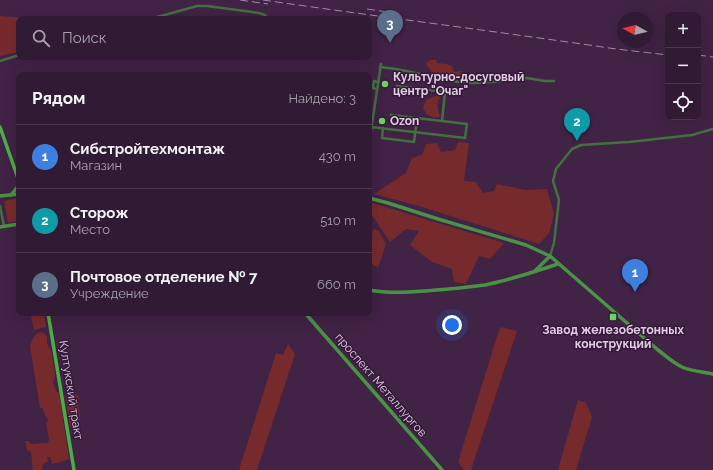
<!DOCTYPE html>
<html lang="ru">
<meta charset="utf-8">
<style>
:root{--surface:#311a34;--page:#39233c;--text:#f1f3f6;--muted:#a8a1ac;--line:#4c384f;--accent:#6bd363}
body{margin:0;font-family:Raleway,sans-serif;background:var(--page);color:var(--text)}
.controls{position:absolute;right:12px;top:12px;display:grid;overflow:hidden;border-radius:8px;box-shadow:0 4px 16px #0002}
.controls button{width:36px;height:36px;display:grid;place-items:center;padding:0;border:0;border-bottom:1px solid var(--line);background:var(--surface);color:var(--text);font:20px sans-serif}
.compass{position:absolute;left:617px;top:12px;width:36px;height:36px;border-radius:50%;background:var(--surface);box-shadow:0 4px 16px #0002;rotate:278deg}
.you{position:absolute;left:452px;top:325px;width:14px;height:14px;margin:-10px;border:3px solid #fff;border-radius:50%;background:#1a73e8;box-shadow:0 0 0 6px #1a73e833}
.badge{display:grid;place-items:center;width:26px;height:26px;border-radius:50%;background:var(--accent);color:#fff;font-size:13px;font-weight:700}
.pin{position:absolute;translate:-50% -33px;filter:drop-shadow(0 1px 2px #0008)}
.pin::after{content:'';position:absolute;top:21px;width:14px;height:12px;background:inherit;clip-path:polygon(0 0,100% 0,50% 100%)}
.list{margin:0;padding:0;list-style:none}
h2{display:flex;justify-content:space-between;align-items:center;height:52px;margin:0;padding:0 16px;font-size:17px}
h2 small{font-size:13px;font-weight:400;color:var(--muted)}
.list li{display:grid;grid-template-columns:26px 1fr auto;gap:12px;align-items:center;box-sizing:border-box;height:64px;padding:0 16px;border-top:1px solid var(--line)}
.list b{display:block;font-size:15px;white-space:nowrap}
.list p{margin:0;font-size:13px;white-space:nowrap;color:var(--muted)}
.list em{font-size:13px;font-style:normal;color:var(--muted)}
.icon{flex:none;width:22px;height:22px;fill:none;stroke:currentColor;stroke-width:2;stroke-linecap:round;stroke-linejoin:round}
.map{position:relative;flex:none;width:713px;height:470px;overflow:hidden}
.search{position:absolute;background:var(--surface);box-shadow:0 4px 16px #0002;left:16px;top:16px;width:356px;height:44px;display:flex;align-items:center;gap:10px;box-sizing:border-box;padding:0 14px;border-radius:8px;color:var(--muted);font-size:15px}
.panel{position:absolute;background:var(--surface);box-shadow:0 4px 16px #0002;left:16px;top:72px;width:356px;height:244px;border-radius:8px}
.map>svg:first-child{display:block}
</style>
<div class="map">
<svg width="713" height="470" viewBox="0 0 713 470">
<rect width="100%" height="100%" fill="#412345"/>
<g fill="#772a2c">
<polygon points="0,15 0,16 42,19 19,19 19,52 0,56"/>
<path d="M430 60H436L437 63 447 64 452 66 453 72 463 71 457 79C444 78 432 77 426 63Z"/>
<path d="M438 95H442C435 103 437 107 440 116L435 118 426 114 423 107 426 100Z"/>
<polygon points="458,142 469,143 464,181 476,182 483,193 494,191 497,184 525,190 547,189 554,214 549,233 539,244 419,206 374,194 406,173 412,158 422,155 426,144 437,143 441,152 455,150"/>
<polygon points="19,198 19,220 8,223 4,201"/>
<polygon points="369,202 504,243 490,259 479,256 466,284 454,282 452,269 432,262 410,245 419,231 406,229 390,242 369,211"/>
<polygon points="374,229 379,231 386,244 378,268 371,263 369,259 369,240"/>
<polygon points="30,313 44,313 46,327 34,330"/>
<polygon points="500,327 517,331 471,470 464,470 458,462"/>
<path d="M43 332 47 337V344L51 351 55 374 53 383 56 391 59 393 69 459 67 460 52 464 50 457H47L48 461 43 464 42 470H33L31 452 27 450 25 441H28L31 444 48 443 49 440 46 423 48 421C46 416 43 413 43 408H40L30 346C33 338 34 333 43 332Z"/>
<polygon points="288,344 295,354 257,470 239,470 276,353 283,355"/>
<path d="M70 393C84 394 77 402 79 410 79 411 80 412 80 413 81 416 79 422 78 425L70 427 66 399 67 395Z"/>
<polygon points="578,400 586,403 592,417 576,470 558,470"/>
</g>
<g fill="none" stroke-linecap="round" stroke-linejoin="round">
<g stroke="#43703f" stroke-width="2.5">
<polyline points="150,19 197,6 207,6 259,13 265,15 268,19"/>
<polyline points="0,61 19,55"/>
<polyline points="380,67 396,69 450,80 458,82 474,83 492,82 527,78 545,81 554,81"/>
<polyline points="397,86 445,92 442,121"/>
<polyline points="377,89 373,88 374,81 378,82"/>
<polyline points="371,127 465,138 467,124 391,115"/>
<polyline points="383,128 382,138 414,142 417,118"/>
<polyline points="369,144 381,64"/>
<polyline points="0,206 4,226"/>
<polyline points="550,256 554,243 559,200 553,181 556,169 572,149 581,145 629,142 692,135 713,129"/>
</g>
<g stroke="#499344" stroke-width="3.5">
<polyline points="11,195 19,185"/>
<polyline points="0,196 19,194"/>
<path d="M369 198 388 203 438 219 526 245 550 256 658 350C666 356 673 363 682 367 691 371 703 372 713 374"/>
<polyline points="0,227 19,224"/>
<polyline points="535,271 550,256"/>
<path d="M369 290C391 294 414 292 436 290 452 289 469 287 485 285 510 280 534 272 558 264"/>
<polyline points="305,313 442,470"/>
</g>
<g stroke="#4bae45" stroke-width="3.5">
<polyline points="0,127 19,181"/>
<polyline points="48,313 74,470"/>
</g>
<g stroke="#a18aa4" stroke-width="1" stroke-dasharray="8 4" stroke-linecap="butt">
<polyline points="240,0 268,4"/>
<path d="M263 0C374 16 485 30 596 46 620 50 644 52 668 55"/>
<polyline points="367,9 401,14"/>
<polyline points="698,55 713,57"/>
</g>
</g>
<g fill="#6bd363" stroke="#36193a" stroke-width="1.5">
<circle cx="385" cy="84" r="4"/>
<circle cx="382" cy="121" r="4"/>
<rect x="609" y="313" width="8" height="8" rx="2"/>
</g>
<g text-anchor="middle" stroke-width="3" stroke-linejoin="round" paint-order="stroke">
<g font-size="12" font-weight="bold" fill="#dfcde2" stroke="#36193a" text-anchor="start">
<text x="393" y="81">Культурно-досуговый<tspan x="393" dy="14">центр "Очаг"</tspan></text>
<text x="390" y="125">Ozon</text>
<text x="613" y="334" text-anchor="middle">Завод железобетонных<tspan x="613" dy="14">конструкций</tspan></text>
</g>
<g font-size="12" fill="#dfcde2" stroke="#36193a">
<text transform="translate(381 385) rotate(49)" y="4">проспект Металлургов</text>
<text transform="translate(71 390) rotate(81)" y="4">Култукский тракт</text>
</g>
</g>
</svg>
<div class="controls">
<button>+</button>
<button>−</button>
<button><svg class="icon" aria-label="locate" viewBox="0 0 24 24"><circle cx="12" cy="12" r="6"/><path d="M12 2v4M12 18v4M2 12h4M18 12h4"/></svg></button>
</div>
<svg class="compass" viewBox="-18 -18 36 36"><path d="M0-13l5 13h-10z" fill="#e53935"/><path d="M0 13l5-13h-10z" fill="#a8a1ac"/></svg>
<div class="you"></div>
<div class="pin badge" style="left:635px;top:292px;background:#3f7fe0">1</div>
<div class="pin badge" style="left:577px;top:141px;background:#0f9aa8">2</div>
<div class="pin badge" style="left:390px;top:43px;background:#5c6f8a">3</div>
<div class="search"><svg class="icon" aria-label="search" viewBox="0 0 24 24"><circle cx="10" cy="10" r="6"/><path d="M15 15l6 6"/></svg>Поиск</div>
<section class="panel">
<h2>Рядом<small>Найдено: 3</small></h2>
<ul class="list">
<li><span class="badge" style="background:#3f7fe0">1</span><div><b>Сибстройтехмонтаж</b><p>Магазин</p></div><em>430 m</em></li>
<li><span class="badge" style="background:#0f9aa8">2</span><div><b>Сторож</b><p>Место</p></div><em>510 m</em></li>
<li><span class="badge" style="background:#5c6f8a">3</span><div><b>Почтовое отделение № 7</b><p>Учреждение</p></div><em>660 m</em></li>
</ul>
</section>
</div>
